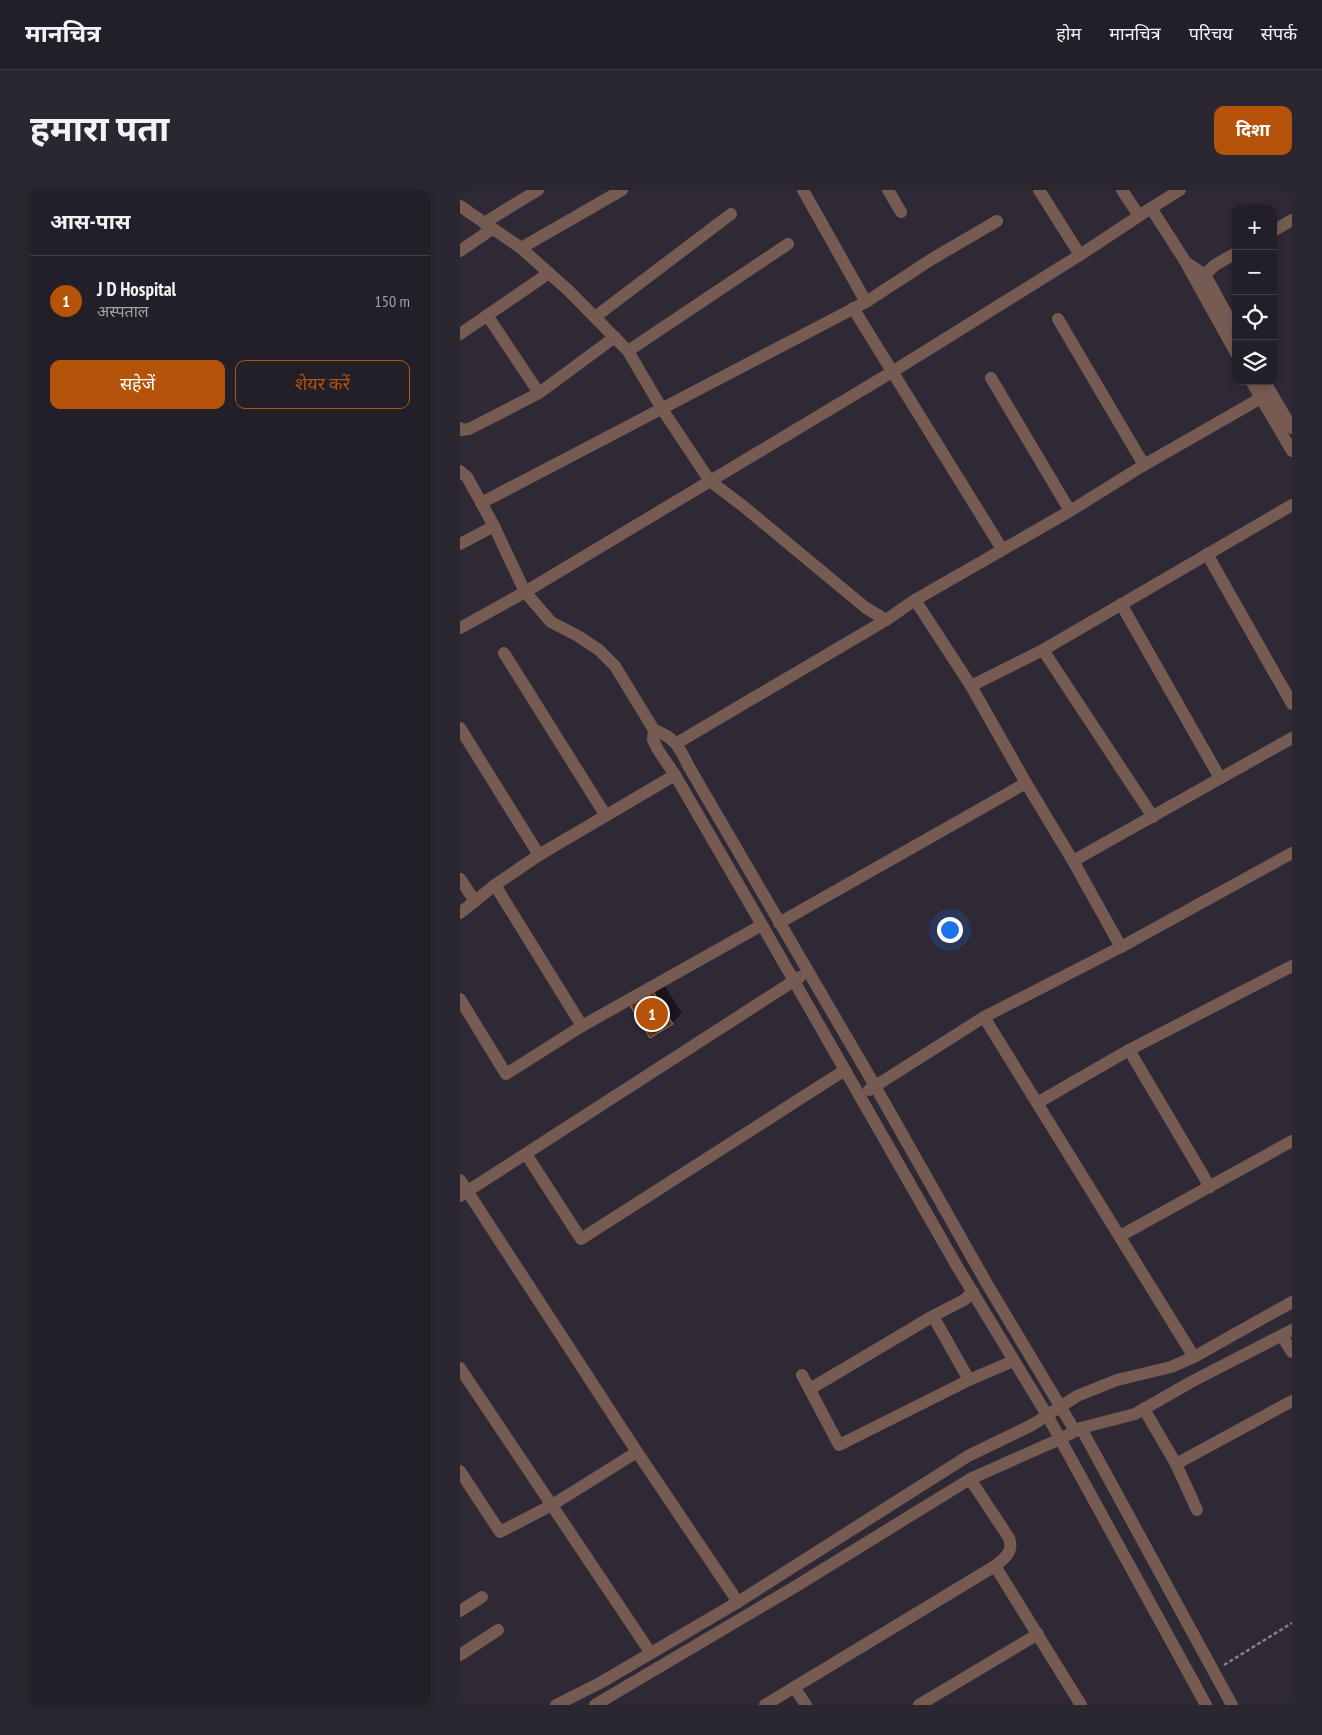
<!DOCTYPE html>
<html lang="hi">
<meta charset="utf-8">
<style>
:root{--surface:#221f28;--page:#2a2730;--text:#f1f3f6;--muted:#a2a2a8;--line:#3f3d45;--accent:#b45309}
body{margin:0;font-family:"PT Sans Narrow","Noto Sans Devanagari",sans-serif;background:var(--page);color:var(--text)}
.controls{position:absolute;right:15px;top:15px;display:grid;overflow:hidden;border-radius:10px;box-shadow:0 2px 8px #0003}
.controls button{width:45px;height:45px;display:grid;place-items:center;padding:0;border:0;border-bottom:1px solid var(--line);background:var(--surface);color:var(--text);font:25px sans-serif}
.you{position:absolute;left:489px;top:739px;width:18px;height:18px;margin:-12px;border:4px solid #fff;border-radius:50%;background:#1a73e8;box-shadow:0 0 0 8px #1a73e833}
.badge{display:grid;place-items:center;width:32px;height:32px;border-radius:50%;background:var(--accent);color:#fff;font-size:16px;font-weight:700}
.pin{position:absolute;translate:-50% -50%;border:2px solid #fff;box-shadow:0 1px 5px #0006}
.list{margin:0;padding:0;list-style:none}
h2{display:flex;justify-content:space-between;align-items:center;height:65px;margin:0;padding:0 20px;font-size:21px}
h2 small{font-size:16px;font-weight:400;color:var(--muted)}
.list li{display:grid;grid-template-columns:32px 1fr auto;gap:15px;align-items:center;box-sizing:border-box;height:90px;padding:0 20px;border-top:1px solid var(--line)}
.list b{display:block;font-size:19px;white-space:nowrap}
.list p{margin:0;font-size:16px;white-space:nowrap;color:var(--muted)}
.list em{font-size:16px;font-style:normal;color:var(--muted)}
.actions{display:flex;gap:10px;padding:15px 20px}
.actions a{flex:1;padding:11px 0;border:1px solid var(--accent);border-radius:10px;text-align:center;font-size:18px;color:var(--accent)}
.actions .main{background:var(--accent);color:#fff}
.icon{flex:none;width:28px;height:28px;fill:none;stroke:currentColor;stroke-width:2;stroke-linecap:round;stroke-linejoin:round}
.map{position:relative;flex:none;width:832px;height:1515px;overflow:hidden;border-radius:10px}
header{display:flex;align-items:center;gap:30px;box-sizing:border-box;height:70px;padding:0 25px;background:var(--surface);border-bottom:1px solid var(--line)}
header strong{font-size:24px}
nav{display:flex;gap:28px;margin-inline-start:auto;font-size:18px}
.intro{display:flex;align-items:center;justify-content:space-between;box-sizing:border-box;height:120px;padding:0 30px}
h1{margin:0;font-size:35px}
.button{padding:12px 22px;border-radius:10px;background:var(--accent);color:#fff;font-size:18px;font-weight:700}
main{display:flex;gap:30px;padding:0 30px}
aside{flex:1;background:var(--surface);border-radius:10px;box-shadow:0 2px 8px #0003}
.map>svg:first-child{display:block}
</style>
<header>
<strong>मानचित्र</strong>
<nav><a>होम</a><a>मानचित्र</a><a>परिचय</a><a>संपर्क</a></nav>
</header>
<div class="intro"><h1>हमारा पता</h1><a class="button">दिशा</a></div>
<main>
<aside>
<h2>आस-पास<small></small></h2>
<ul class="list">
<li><span class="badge">1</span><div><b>J D Hospital</b><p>अस्पताल</p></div><em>150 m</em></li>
</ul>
<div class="actions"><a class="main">सहेजें</a><a>शेयर करें</a></div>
</aside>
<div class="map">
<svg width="832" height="1515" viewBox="0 0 832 1515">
<defs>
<pattern id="building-back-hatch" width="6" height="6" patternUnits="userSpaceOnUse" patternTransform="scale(1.25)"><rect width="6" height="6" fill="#603303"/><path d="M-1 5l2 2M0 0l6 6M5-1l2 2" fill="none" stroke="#775028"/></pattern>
</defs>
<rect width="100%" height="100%" fill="#2e2935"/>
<polygon fill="#0007" points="200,789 222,823 212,833 170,812"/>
<polygon fill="url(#building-back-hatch)" stroke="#8d7f75" points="191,798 213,834 190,848 168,812"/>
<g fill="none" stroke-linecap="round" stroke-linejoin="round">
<polyline stroke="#847f8a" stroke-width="2.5" stroke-dasharray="4 2.5" stroke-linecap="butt" points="764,1475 832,1433"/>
<g stroke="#765b52" stroke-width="12">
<polyline points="343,0 406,112"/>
<polyline points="428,0 441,22"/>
<polyline points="579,0 620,65"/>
<polyline points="662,0 679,26"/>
<polyline points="0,16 61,58 109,101 168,161 202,219 250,291 283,316 406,418 426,430"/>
<polyline points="691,18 720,0"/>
<polyline points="24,33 78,0"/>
<polyline points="813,41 832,30"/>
<polyline points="61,58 162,0"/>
<polyline points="0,61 32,39"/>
<polyline points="727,73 745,85 776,141"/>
<polyline points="740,89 755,75 776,63"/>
<polyline points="393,118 542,359"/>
<polyline points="27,125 79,203"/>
<polyline points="135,127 271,24"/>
<polyline points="598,129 684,275"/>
<polyline points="0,144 89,83"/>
<polyline points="168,161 328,54"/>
<polyline points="531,188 610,321"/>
<polyline points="791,191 832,261"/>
<polyline points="804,191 832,238"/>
<polyline points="0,238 2,240 9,239 79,203 155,147"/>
<polyline points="0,281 7,287 34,336 65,402 91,432 118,446 139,460 155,476 194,540 193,550 198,560 215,585 302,735 498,1078 587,1225 746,1515"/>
<polyline points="21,313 406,112 472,69 537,31"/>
<polyline points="0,354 34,336"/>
<polyline points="747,364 832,514"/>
<polyline points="455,410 511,496 566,593 613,671 661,757"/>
<polyline points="661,414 760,588"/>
<polyline points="0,438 65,402 432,182 620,65 691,18 725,71 776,163"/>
<polyline points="583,460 693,627"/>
<polyline points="44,463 146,626"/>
<polyline points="511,496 583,460 832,315"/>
<polyline points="0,538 79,665"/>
<path d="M194 540C216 548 219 557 229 577L415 896 527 1094 615 1241"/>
<polyline points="217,553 426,430 455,410 610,321 684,275 801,208"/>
<polyline points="613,671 832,548"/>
<polyline points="0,689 15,711"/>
<polyline points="35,695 122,836"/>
<polyline points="0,723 35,695 79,665 215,585"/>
<polyline points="319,733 566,593"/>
<polyline points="0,809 46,884 122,836 302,735"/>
<polyline points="524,827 734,1167"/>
<polyline points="669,860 750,997"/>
<polyline points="409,900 524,827 661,757 832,663"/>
<polyline points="577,913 669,860 832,776"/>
<polyline points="66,964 121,1049 385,880"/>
<polyline points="0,990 177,1262 278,1412"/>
<polyline points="0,1006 340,787"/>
<polyline points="660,1046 832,951"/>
<polyline points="473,1126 509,1190"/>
<polyline points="822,1146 832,1162"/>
<polyline points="0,1178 190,1462"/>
<polyline points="342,1185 379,1255 509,1190 553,1171"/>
<polyline points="350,1199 473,1126 504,1110 513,1102"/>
<polyline points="684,1219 716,1274 737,1320"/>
<polyline points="621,1238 772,1515"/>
<polyline points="716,1274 832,1211"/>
<polyline points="0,1281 40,1342 92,1315 177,1262"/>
<polyline points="535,1376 621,1515"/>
<polyline points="0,1421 22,1407"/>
<polyline points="0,1465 38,1440"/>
<polyline points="334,1497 346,1515"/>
<polyline points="96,1515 140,1493 278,1412 508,1266 572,1235 617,1206 657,1190 711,1177 734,1167 832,1112"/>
<polyline points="135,1515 333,1398 510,1289 600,1249 621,1238 675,1224 731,1192 832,1140"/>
<path d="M305 1515 535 1376C545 1368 554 1362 549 1348L510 1289"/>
<polyline points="459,1515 578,1444"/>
</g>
</g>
</svg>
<div class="controls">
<button>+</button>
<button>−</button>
<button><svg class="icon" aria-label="locate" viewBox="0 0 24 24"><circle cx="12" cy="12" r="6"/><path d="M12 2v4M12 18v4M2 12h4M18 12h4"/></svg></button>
<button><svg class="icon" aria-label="layers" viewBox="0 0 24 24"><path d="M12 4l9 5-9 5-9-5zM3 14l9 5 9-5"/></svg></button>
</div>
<div class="you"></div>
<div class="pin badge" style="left:192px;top:824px">1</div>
</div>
</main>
